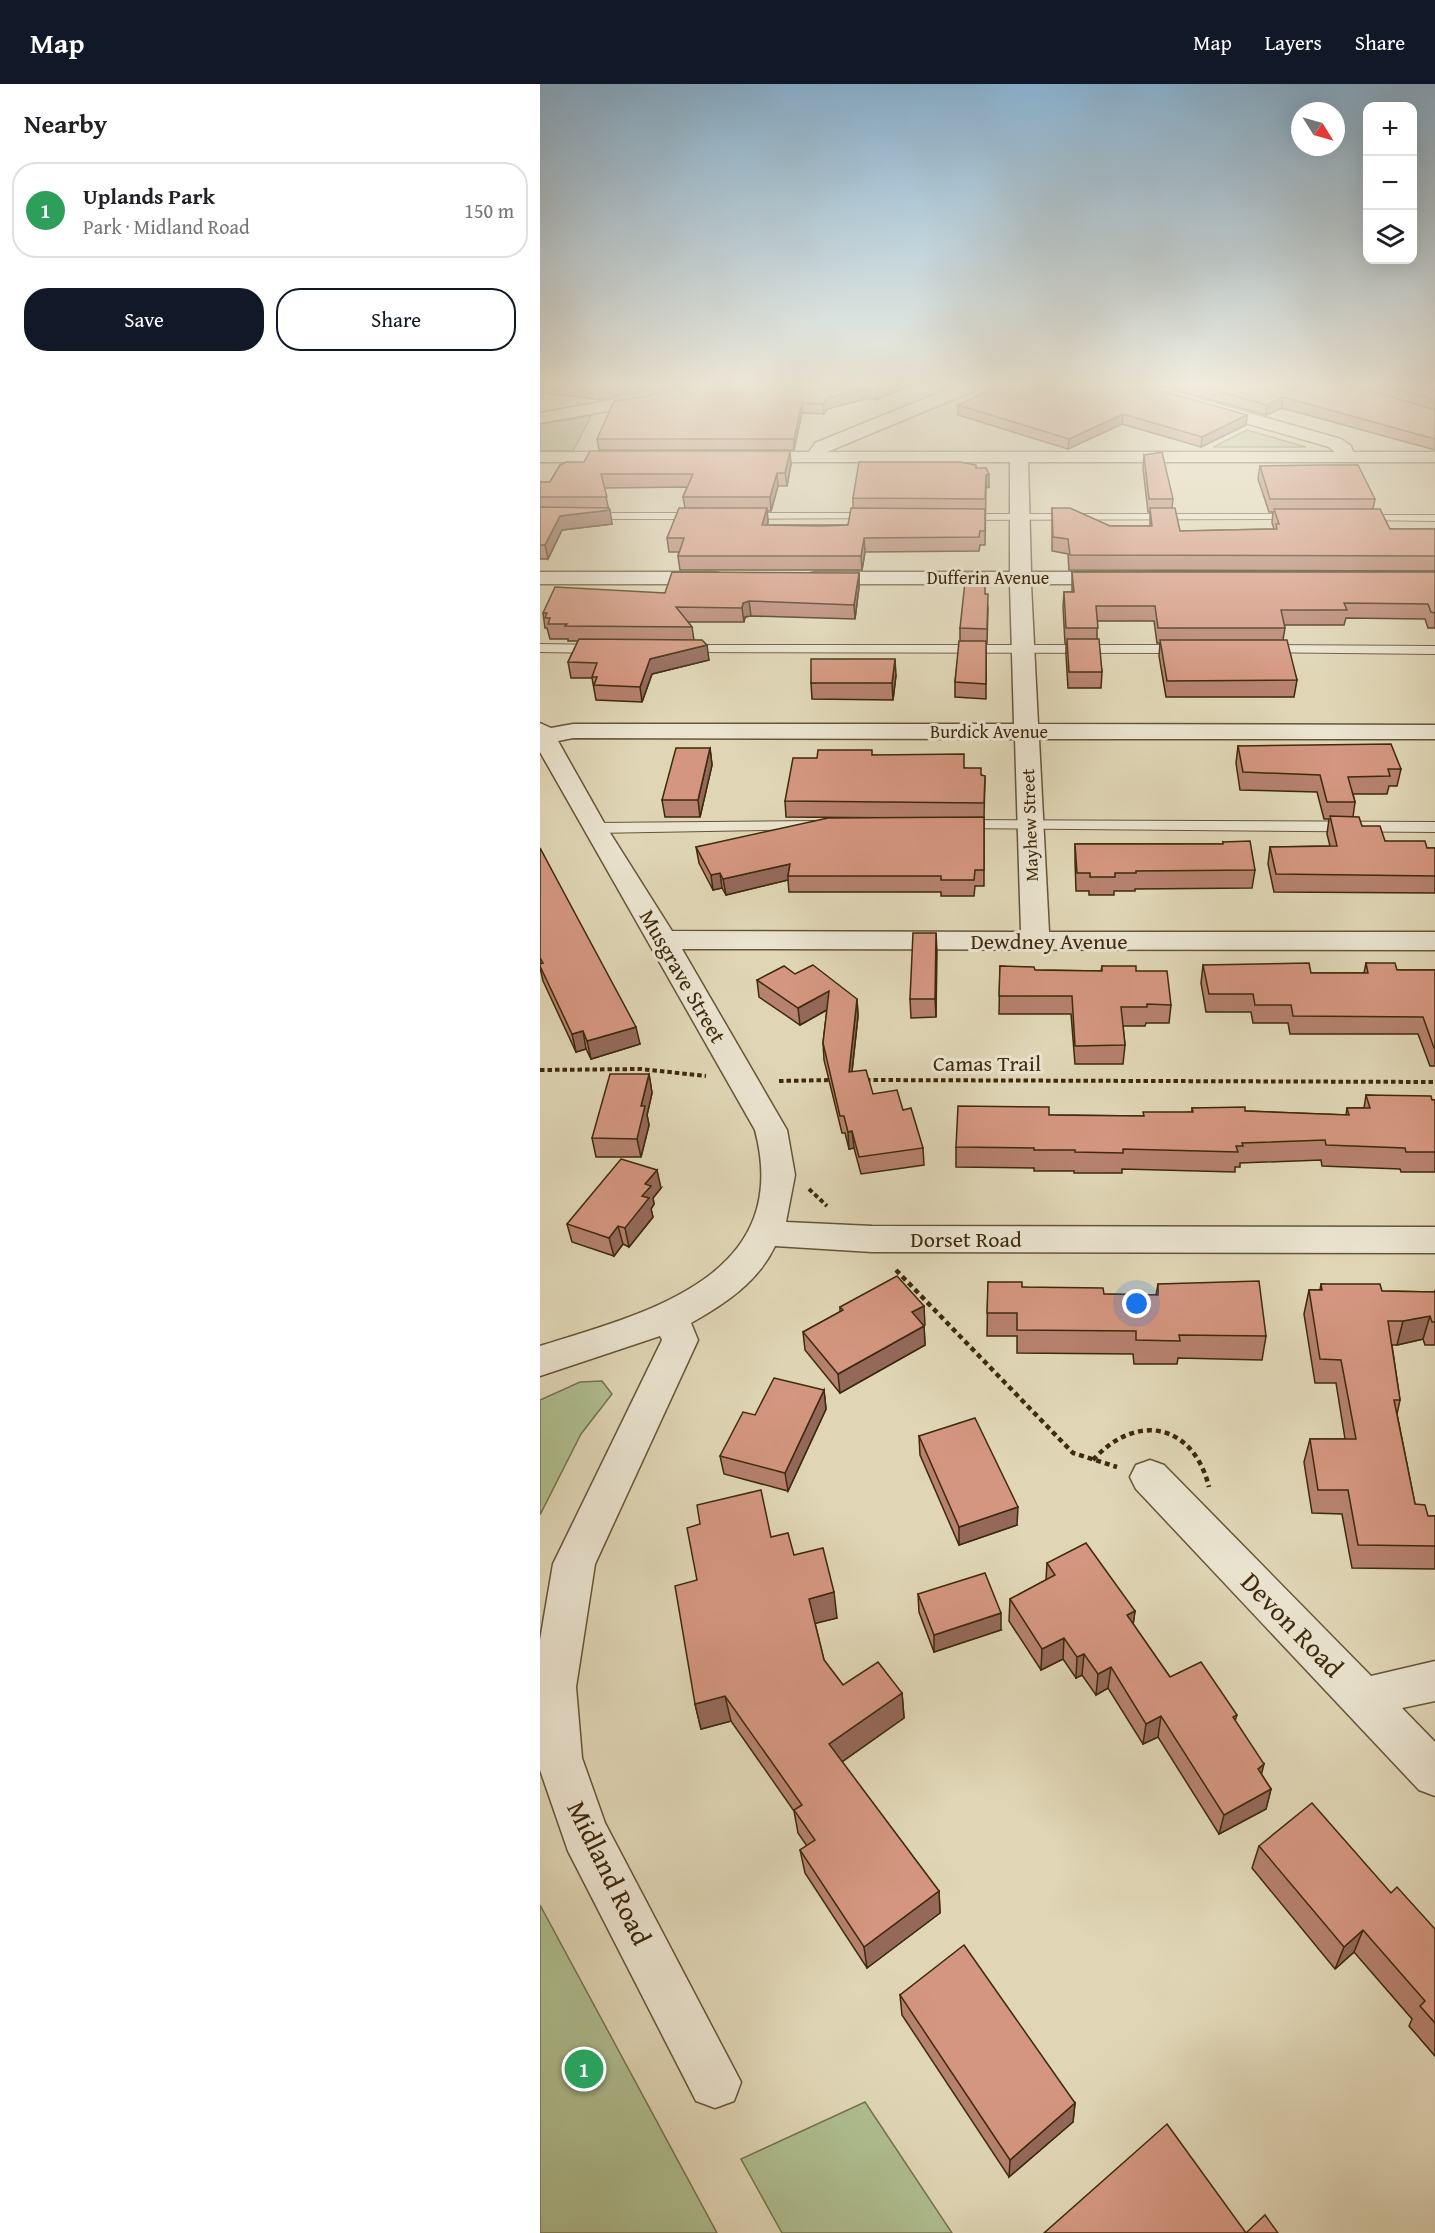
<!DOCTYPE html>
<meta charset="utf-8">
<style>
:root{--surface:#fff;--page:#f2f2f2;--text:#202124;--muted:#757577;--line:#e0e0e0;--accent:#111827}
body{margin:0;font-family:"Gentium Book Plus",serif;background:var(--page);color:var(--text)}
.controls{position:absolute;right:18px;top:18px;display:grid;overflow:hidden;border-radius:12px;box-shadow:0 6px 24px #0002}
.controls button{width:54px;height:54px;display:grid;place-items:center;padding:0;border:0;border-bottom:2px solid var(--line);background:var(--surface);color:var(--text);font:30px sans-serif}
.compass{position:absolute;left:751px;top:18px;width:54px;height:54px;border-radius:50%;background:var(--surface);box-shadow:0 6px 24px #0002;rotate:127deg}
.you{position:absolute;left:597px;top:1220px;width:21px;height:21px;margin:-15px;border:4px solid #fff;border-radius:50%;background:#1a73e8;box-shadow:0 0 0 9px #1a73e833}
.badge{display:grid;place-items:center;width:39px;height:39px;border-radius:50%;background:var(--accent);color:#fff;font-size:20px;font-weight:700}
.pin{position:absolute;translate:-50% -50%;border:3px solid #fff;box-shadow:0 2px 6px #0006}
.list{margin:0;padding:0;list-style:none}
h2{display:flex;justify-content:space-between;align-items:center;height:78px;margin:0;padding:0 24px;font-size:26px}
h2 small{font-size:20px;font-weight:400;color:var(--muted)}
.list li{display:grid;grid-template-columns:39px 1fr auto;gap:18px;align-items:center;box-sizing:border-box;height:96px;margin:0 12px 12px;padding:0 12px;border:2px solid var(--line);border-radius:24px}
.list b{display:block;font-size:22px;white-space:nowrap}
.list p{margin:0;font-size:20px;white-space:nowrap;color:var(--muted)}
.list em{font-size:20px;font-style:normal;color:var(--muted)}
.actions{display:flex;gap:12px;padding:18px 24px}
.actions a{flex:1;padding:14px 0;border:2px solid var(--accent);border-radius:24px;text-align:center;font-size:21px;color:var(--accent)}
.actions .main{background:var(--accent);color:#fff}
.icon{flex:none;width:33px;height:33px;fill:none;stroke:currentColor;stroke-width:2;stroke-linecap:round;stroke-linejoin:round}
.map{position:relative;flex:none;width:895px;height:2149px;overflow:hidden}
header{display:flex;align-items:center;gap:36px;box-sizing:border-box;height:84px;padding:0 30px;background:var(--accent);color:#fff}
header strong{font-size:28px}
nav{display:flex;gap:33px;margin-inline-start:auto;font-size:21px}
main{display:flex}
aside{flex:1;background:var(--surface)}
.map>svg:first-child{display:block}
</style>
<header>
<strong>Map</strong>
<nav><a>Map</a><a>Layers</a><a>Share</a></nav>
</header>
<main>
<aside>
<h2>Nearby<small></small></h2>
<ul class="list">
<li><span class="badge" style="background:#2e9e5b">1</span><div><b>Uplands Park</b><p>Park · Midland Road</p></div><em>150 m</em></li>
</ul>
<div class="actions"><a class="main">Save</a><a>Share</a></div>
</aside>
<div class="map">
<svg width="895" height="2149" viewBox="0 0 895 2149">
<rect width="100%" height="100%" fill="#e0d6b6"/>
<filter id="stains"><feTurbulence type="fractalNoise" baseFrequency=".00333" numOctaves="4"/><feColorMatrix values="0 0 0 0 .2 0 0 0 0 .09 0 0 0 0 .02 0 0 0 .5 -.17"/></filter>
<radialGradient id="worn" r=".72"><stop offset=".6" stop-color="#630" stop-opacity="0"/><stop offset="1" stop-color="#630" stop-opacity=".3"/></radialGradient>
<g fill="#afbe90" stroke="#76744e" stroke-width="1.5">
<polygon points="51,332 33,367 0,367 0,340"/>
<polygon points="707,346 766,363 673,363"/>
<polygon points="62,1297 72,1310 41,1350 0,1431 0,1316 40,1298"/>
<polygon points="0,1821 177,2149 0,2149"/>
<polygon points="325,2018 412,2149 242,2149 201,2075"/>
</g>
<g fill="none" stroke-linecap="round" stroke-linejoin="round">
<g stroke="#665536" stroke-width="2">
<g id="service">
<polygon points="0,429 160,429 166,432 160,435 0,435"/>
<polygon points="334,429 338,430 338,434 202,435 196,432 202,429"/>
<polygon points="757,430 763,433 761,435 421,436 415,433 421,430"/>
<polygon points="816,431 895,431 895,437 820,436 816,435"/>
<polygon points="0,560 61,561 68,565 61,569 0,568"/>
<polygon points="142,561 646,561 653,565 646,569 137,568 137,562"/>
<polygon points="724,561 895,562 895,570 719,568 719,562"/>
<polygon points="418,736 895,738 895,748 413,744 410,741"/>
<polygon points="277,737 282,739 285,742 282,745 54,749 46,744 54,739"/>
</g>
</g>
<g stroke="#665536" stroke-width="3">
<g id="minor">
<path d="M418 301H440L438 305 287 368H795L789 363 587 305 585 301H611L801 355 811 362 813 368H895V378H488L491 488H577L584 490 587 494 584 498 577 500H491L498 640 895 641V655H499L509 848H895V866L142 865 247 1046 255 1091 246 1138 332 1142 895 1143V1169L332 1168 235 1162C218 1198 185 1220 151 1239L158 1256 55 1480 36 1603 42 1674 65 1739 201 1998 194 2017 175 2024 156 2017 28 1767 0 1686V1556L13 1480 122 1256 120 1252 0 1292V1262C106 1229 254 1193 215 1046L0 668V639L11 644 33 640H474L470 500H275L268 498 265 494 268 490 275 488H470V378H206L197 373 206 368H269L275 359ZM33 654 475 655 481 848 132 847 67 744 18 657Z"/>
<polygon points="0,368 91,368 100,373 91,378 0,378"/>
<polygon points="0,488 175,488 182,490 185,494 182,498 175,500 0,500"/>
<polygon points="610,1376 624,1381 831,1592 895,1577 895,1617 862,1624 895,1658 895,1712 879,1706 596,1405 590,1393 596,1381"/>
</g>
</g>
<g stroke="#665536" stroke-width="3">
<polygon id="tertiary" points="134,301 159,301 157,305 107,320 0,339 0,329 104,310"/>
</g>
<g stroke="#3e2a0c" stroke-width="4" stroke-dasharray="4.5 3" stroke-linecap="butt">
<polyline points="0,986 101,985 166,992"/>
<polyline points="326,996 895,998"/>
<polyline points="239,997 294,996"/>
<polyline points="269,1105 287,1122"/>
</g>
<g stroke="#3e2a0c" stroke-width="4.5" stroke-dasharray="5 4" stroke-linecap="butt">
<polyline points="356,1186 533,1369 577,1383"/>
<path d="M553 1376C596 1328 653 1339 669 1403"/>
</g>
<use href="#service" fill="#ebe4d0" fill-rule="evenodd"/>
<use href="#minor" fill="#ebe4d0" fill-rule="evenodd"/>
<use href="#tertiary" fill="#ebe4d0" fill-rule="evenodd"/>
</g>
<g fill="#b6816e" stroke="#3e2a0c" stroke-width="1.5">
<polygon points="0,301 125,301 60,316 0,308"/>
<polygon points="371,301 336,316 329,314 287,325 284,330 262,329 254,366 59,366 57,355 106,312"/>
<polygon points="618,301 895,301 895,366 742,324 726,331"/>
<polygon points="418,321 707,331 706,341 661,363 582,340 528,365 418,331"/>
<polygon points="604,371 633,415 632,424 640,447 734,445 732,439 733,428 729,428 718,395 720,382 835,415 833,425 850,445 895,445 895,487 529,486 528,470 512,467 512,424 570,442 610,442 610,428 608,428 603,384"/>
<polygon points="251,380 247,402 238,402 231,427 227,427 228,438 227,441 308,441 313,424 313,414 436,384 449,403 446,404 445,461 440,461 439,467 325,468 322,486 140,486 138,472 139,468 129,468 127,454 145,424 143,413 147,403 64,404 72,440 22,446 8,475 0,475 0,398 10,398 20,381"/>
<polygon points="532,488 895,488 895,544 888,544 885,535 806,534 804,541 744,541 745,544 743,556 757,596 754,613 626,613 619,572 620,559 617,559 614,537 557,537 557,555 562,588 561,604 528,604 526,571 526,559 525,559 523,523 524,508 532,508"/>
<polygon points="319,489 319,503 315,535 211,532 205,533 204,538 148,538 152,543 154,556 169,576 112,590 102,618 56,616 52,594 31,594 28,578 38,557 28,557 28,555 10,555 7,544 5,544 3,529 125,509"/>
<polygon points="445,510 448,524 447,559 446,559 446,615 415,613 415,598 420,557 420,544"/>
<polygon points="356,591 353,616 272,615 271,599"/>
<polygon points="698,662 861,685 857,702 849,702 847,710 813,710 815,718 813,733 822,742 845,757 887,764 895,764 895,809 734,808 728,780 730,763 790,762 787,750 789,735 784,735 777,708 700,706 696,679"/>
<polygon points="170,664 172,681 160,733 125,733 122,716"/>
<polygon points="333,671 425,684 441,691 445,692 444,734 444,802 435,802 434,812 401,812 401,808 249,808 248,796 186,811 182,804 173,806 159,779 156,763 373,734 246,733 245,717 277,674"/>
<polygon points="683,758 715,786 712,804 595,805 595,807 574,807 574,811 549,811 549,807 536,807 535,777 535,760 683,760"/>
<polygon points="0,764 100,960 51,975 46,965 36,968 3,897 0,884"/>
<polygon points="396,849 396,933 371,934 370,915"/>
<polygon points="826,879 857,886 895,886 895,982 890,982 878,950 750,950 748,939 713,939 711,928 666,928 661,899 663,881 771,889 824,889"/>
<polygon points="460,882 495,886 561,887 562,882 596,887 631,921 629,939 606,939 605,942 583,942 585,961 583,980 535,980 531,930 459,930"/>
<polygon points="255,890 317,915 318,932 312,988 333,1010 363,1026 383,1064 384,1081 321,1090 314,1064 309,1065 305,1049 302,1049 284,976 283,959 287,926 260,941 219,913 217,896"/>
<polygon points="109,990 112,1009 107,1031 109,1041 101,1073 56,1073 52,1054"/>
<polygon points="826,1011 895,1016 895,1088 861,1088 860,1085 782,1082 781,1076 700,1079 700,1083 695,1083 695,1088 582,1085 582,1089 534,1089 534,1087 494,1087 494,1084 416,1083 416,1063 509,1031 603,1032 652,1028 652,1024 705,1027 806,1031 807,1024 824,1024"/>
<polygon points="121,1104 113,1114 114,1120 111,1125 113,1133 89,1163 83,1160 74,1172 32,1158 27,1140"/>
<polygon points="448,1198 482,1203 564,1210 616,1211 618,1200 726,1252 722,1276 638,1274 637,1280 594,1280 593,1270 477,1269 477,1252 447,1252"/>
<polygon points="781,1200 842,1207 894,1208 895,1206 895,1261 885,1261 883,1255 857,1261 852,1261 860,1316 857,1330 875,1420 888,1432 895,1432 895,1485 812,1484 802,1430 772,1429 764,1378 770,1355 805,1355 796,1299 775,1299 764,1230 769,1206 780,1206"/>
<polygon points="300,1223 385,1241 384,1241 385,1261 300,1309 265,1266 263,1248 300,1228"/>
<polygon points="284,1306 286,1325 248,1407 184,1390 180,1372 215,1331"/>
<polygon points="379,1352 477,1441 419,1461 380,1371"/>
<polygon points="160,1440 231,1453 254,1471 297,1534 275,1539 284,1576 303,1601 362,1609 364,1634 302,1678 399,1807 400,1829 327,1884 265,1789 260,1766 267,1762 258,1749 254,1727 191,1637 161,1645 155,1620 157,1496"/>
<polygon points="507,1479 595,1527 593,1540 630,1593 697,1631 695,1637 722,1691 731,1705 726,1725 679,1750 618,1653 603,1660 568,1604 556,1611 542,1591 536,1594 523,1575 501,1586 469,1537 470,1515 506,1496"/>
<polygon points="378,1510 461,1546 394,1568 379,1528"/>
<polygon points="719,1762 851,1809 895,1845 895,1972 869,1942 872,1935 814,1868 795,1885 712,1784"/>
<polygon points="360,1911 535,2019 533,2038 469,2093 362,1931"/>
</g>
<g fill="#94695a" stroke="#3e2a0c" stroke-width="1.5">
<polygon points="79,301 125,301 60,316 58,306"/>
<polygon points="347,301 371,301 336,316 336,305"/>
<polygon points="329,303 329,314 287,325 284,330 283,320 287,314"/>
<polygon points="743,313 742,324 726,331 727,321"/>
<polygon points="262,319 262,329 254,366 254,355"/>
<polygon points="583,330 582,340 528,365 529,355"/>
<polygon points="707,331 706,341 661,363 662,353"/>
<polygon points="250,367 251,380 247,402 245,389"/>
<polygon points="237,389 238,402 231,427 230,413"/>
<polygon points="449,390 449,403 446,404 446,391"/>
<polygon points="227,424 228,438 223,455 222,441"/>
<polygon points="70,426 72,440 22,446 8,475 5,461 20,432"/>
<polygon points="324,454 325,468 322,486 321,472"/>
<polygon points="319,489 319,503 315,535 314,521"/>
<polygon points="209,517 211,532 205,533 204,538 202,524 203,519"/>
<polygon points="167,561 169,576 112,590 102,618 100,603 110,575"/>
<polygon points="355,575 356,591 353,616 352,599"/>
<polygon points="170,664 172,681 160,733 158,716"/>
<polygon points="250,780 248,792 248,796 186,811 183,795"/>
<polygon points="180,789 182,804 173,806 171,791"/>
<polygon points="396,849 397,868 396,933 395,915"/>
<polygon points="289,907 290,924 260,941 258,924"/>
<polygon points="317,915 318,932 310,1005 309,988"/>
<polygon points="96,943 100,960 51,975 47,957"/>
<polygon points="43,947 46,965 36,968 32,950"/>
<polygon points="109,990 112,1009 107,1031 109,1041 101,1073 97,1055 101,1022"/>
<polygon points="312,1047 314,1064 309,1065 308,1048"/>
<polygon points="117,1086 121,1104 113,1114 114,1120 111,1125 113,1133 89,1163 85,1144 102,1112 105,1100"/>
<polygon points="78,1142 83,1160 74,1172 69,1154"/>
<polygon points="384,1222 385,1241 373,1247 372,1228"/>
<polygon points="890,1232 883,1255 857,1261 863,1237"/>
<polygon points="384,1242 385,1261 300,1309 298,1290"/>
<polygon points="284,1306 286,1325 248,1407 245,1389"/>
<polygon points="478,1423 477,1441 419,1461 419,1443"/>
<polygon points="294,1508 297,1534 273,1540 269,1515"/>
<polygon points="595,1527 592,1549 587,1531"/>
<polygon points="461,1529 461,1546 394,1568 394,1551"/>
<polygon points="524,1554 523,1575 501,1586 502,1565"/>
<polygon points="544,1570 542,1591 536,1594 537,1573"/>
<polygon points="571,1583 568,1604 556,1611 558,1590"/>
<polygon points="362,1609 364,1634 293,1684 289,1660"/>
<polygon points="185,1612 191,1637 161,1645 155,1620"/>
<polygon points="621,1632 618,1653 603,1660 606,1640"/>
<polygon points="724,1680 719,1700 718,1685"/>
<polygon points="731,1705 726,1725 679,1750 684,1731"/>
<polygon points="399,1807 400,1829 327,1884 324,1863"/>
<polygon points="823,1846 814,1868 795,1885 804,1863"/>
<polygon points="535,2019 533,2038 469,2093 470,2076"/>
</g>
<g fill="#d49680" stroke="#3e2a0c" stroke-width="1.5">
<polygon points="24,301 79,301 58,306"/>
<polygon points="143,301 347,301 336,305 329,303 287,314 283,320 262,319 254,355 57,355 74,317 106,312"/>
<polygon points="461,301 601,301 707,331 662,353 583,330 529,355 418,321"/>
<polygon points="655,301 811,301 895,326 895,355 743,313 727,321"/>
<polygon points="840,301 895,301 895,316"/>
<polygon points="50,367 250,367 245,389 237,389 230,413 143,413 153,390 61,390 67,413 0,413 0,398 10,398 20,381 26,378 44,378"/>
<polygon points="622,368 633,415 609,415 604,371"/>
<polygon points="319,378 420,378 436,381 436,384 446,384 449,390 446,391 445,415 313,414"/>
<polygon points="781,381 818,381 835,415 730,415 720,382"/>
<polygon points="0,423 69,424 70,426 20,432 5,461 0,461"/>
<polygon points="139,424 227,424 222,441 282,442 308,441 311,424 445,425 445,447 440,447 439,453 324,454 321,472 138,472 144,454 127,454"/>
<polygon points="512,424 530,424 570,442 612,442 610,424 635,424 640,447 737,445 736,440 739,440 734,425 840,425 850,445 895,445 895,472 530,471 528,455 513,453"/>
<polygon points="132,488 319,489 314,521 209,517 203,519 202,524 136,523 152,543 25,542 27,540 8,540 10,534 5,534 7,529 3,529 15,503 125,509"/>
<polygon points="532,488 895,488 895,529 891,528 888,520 804,519 807,526 741,526 745,544 618,544 615,522 556,522 558,544 526,544 524,508 534,508"/>
<polygon points="426,489 445,489 445,510 448,510 447,545 420,544"/>
<polygon points="39,555 162,556 167,561 110,575 100,603 54,601 57,593 52,593 57,579 28,578"/>
<polygon points="527,555 559,555 562,588 529,588"/>
<polygon points="620,556 747,556 757,596 627,597"/>
<polygon points="419,557 446,557 446,600 415,598"/>
<polygon points="271,575 355,575 352,599 271,599"/>
<polygon points="851,660 861,685 848,685 850,692 808,693 815,718 787,718 780,691 703,688 698,662"/>
<polygon points="136,664 170,664 158,716 122,716"/>
<polygon points="278,666 332,666 332,671 424,670 424,684 441,684 441,691 445,692 444,719 245,717 253,674 277,674"/>
<polygon points="790,732 819,733 822,742 840,742 845,757 885,757 887,764 895,764 895,792 736,790 730,763 797,762"/>
<polygon points="444,733 444,786 435,786 434,796 401,796 401,792 248,792 250,780 183,795 180,789 171,791 156,763 288,734"/>
<polygon points="710,757 715,786 596,787 596,789 575,789 575,793 550,793 550,789 537,789 535,760 683,760 683,758"/>
<polygon points="0,764 96,943 47,957 43,947 32,950 0,882 0,880 3,879 0,874"/>
<polygon points="373,849 396,849 395,915 370,915"/>
<polygon points="769,879 771,889 828,889 826,879 855,879 857,886 895,886 895,964 894,964 883,933 753,932 751,921 715,921 713,910 669,910 663,881"/>
<polygon points="273,881 317,915 309,988 326,986 333,1010 357,1006 363,1026 371,1024 383,1064 319,1073 312,1047 308,1048 304,1032 300,1032 283,959 289,907 258,924 217,896 244,882 255,890"/>
<polygon points="460,882 494,883 495,886 562,887 562,882 596,882 596,887 627,887 631,921 607,920 607,923 581,923 585,961 535,962 532,912 459,912"/>
<polygon points="70,990 109,990 101,1022 105,1022 97,1055 52,1054"/>
<polygon points="826,1011 891,1012 892,1016 895,1016 895,1068 866,1068 865,1064 786,1061 785,1056 702,1059 703,1062 696,1062 698,1068 583,1065 583,1069 535,1068 535,1066 494,1066 494,1064 416,1063 418,1022 509,1023 509,1031 604,1032 603,1028 653,1028 652,1024 705,1023 705,1027 809,1031 807,1024 830,1024"/>
<polygon points="81,1075 117,1086 105,1100 111,1102 102,1112 109,1114 85,1144 78,1142 69,1154 27,1140"/>
<polygon points="357,1192 384,1222 372,1228 384,1242 298,1290 263,1248 303,1226 300,1223"/>
<polygon points="719,1197 726,1252 639,1251 640,1257 596,1256 596,1247 477,1246 477,1229 447,1229 448,1198 482,1198 482,1203 563,1204 564,1210 618,1211 618,1200"/>
<polygon points="781,1200 840,1200 842,1207 895,1208 895,1238 892,1238 890,1232 863,1237 848,1237 860,1316 854,1316 875,1420 885,1421 888,1432 895,1432 895,1462 818,1461 808,1406 778,1406 770,1355 816,1355 801,1276 780,1275 769,1206 782,1206"/>
<polygon points="234,1294 284,1306 245,1389 180,1372 203,1328 215,1331"/>
<polygon points="435,1334 478,1423 419,1443 379,1352"/>
<polygon points="221,1406 231,1453 248,1449 254,1471 283,1464 294,1508 269,1515 284,1576 303,1601 338,1578 362,1609 289,1660 399,1807 324,1863 260,1766 275,1756 254,1726 262,1721 185,1612 155,1620 135,1502 157,1496 147,1444 160,1440 157,1421"/>
<polygon points="546,1459 595,1527 587,1531 630,1593 661,1578 697,1631 693,1633 724,1680 718,1685 731,1705 684,1731 621,1632 606,1640 571,1583 558,1590 544,1570 537,1573 524,1554 502,1565 470,1515 515,1491 507,1479"/>
<polygon points="445,1489 461,1529 394,1551 378,1510"/>
<polygon points="772,1719 851,1809 857,1803 895,1845 895,1939 880,1922 885,1917 823,1846 804,1863 719,1762"/>
<polygon points="424,1861 535,2019 470,2076 360,1911"/>
<polygon points="627,2040 706,2149 725,2131 738,2149 504,2149"/>
</g>
<linearGradient id="sky" x2="0" y2="1"><stop stop-color="#89b5d6"/><stop offset="0.5" stop-color="#f1edde"/><stop offset="1" stop-color="#f1edde" stop-opacity="0"/></linearGradient>
<rect width="895" height="602" fill="url(#sky)"/>
<g text-anchor="middle" stroke-width="6" stroke-linejoin="round" paint-order="stroke">
<g font-size="18" fill="#3e2a0c" stroke="#ebe4d0">
<text x="448" y="500">Dufferin Avenue</text>
<text x="449" y="654">Burdick Avenue</text>
<text transform="translate(490 741) rotate(-92)" y="6">Mayhew Street</text>
</g>
<g font-size="22" fill="#3e2a0c" stroke="#ebe4d0">
<text x="509" y="865">Dewdney Avenue</text>
<text transform="translate(143 892) rotate(60)" y="8">Musgrave Street</text>
<text x="447" y="987">Camas Trail</text>
<text x="426" y="1163">Dorset Road</text>
</g>
<g font-size="27" fill="#3e2a0c" stroke="#ebe4d0">
<text transform="translate(752 1541) rotate(46)" y="9">Devon Road</text>
<text transform="translate(69 1789) rotate(64)" y="9">Midland Road</text>
</g>
</g>
<rect width="100%" height="100%" filter="url(#stains)"/>
<rect width="100%" height="100%" fill="url(#worn)"/>
</svg>
<div class="controls">
<button>+</button>
<button>−</button>
<button><svg class="icon" aria-label="layers" viewBox="0 0 24 24"><path d="M12 4l9 5-9 5-9-5zM3 14l9 5 9-5"/></svg></button>
</div>
<svg class="compass" viewBox="-18 -18 36 36"><path d="M0-13l5 13h-10z" fill="#e53935"/><path d="M0 13l5-13h-10z" fill="#757577"/></svg>
<div class="you"></div>
<div class="pin badge" style="left:44px;top:1985px;background:#2e9e5b">1</div>
</div>
</main>
